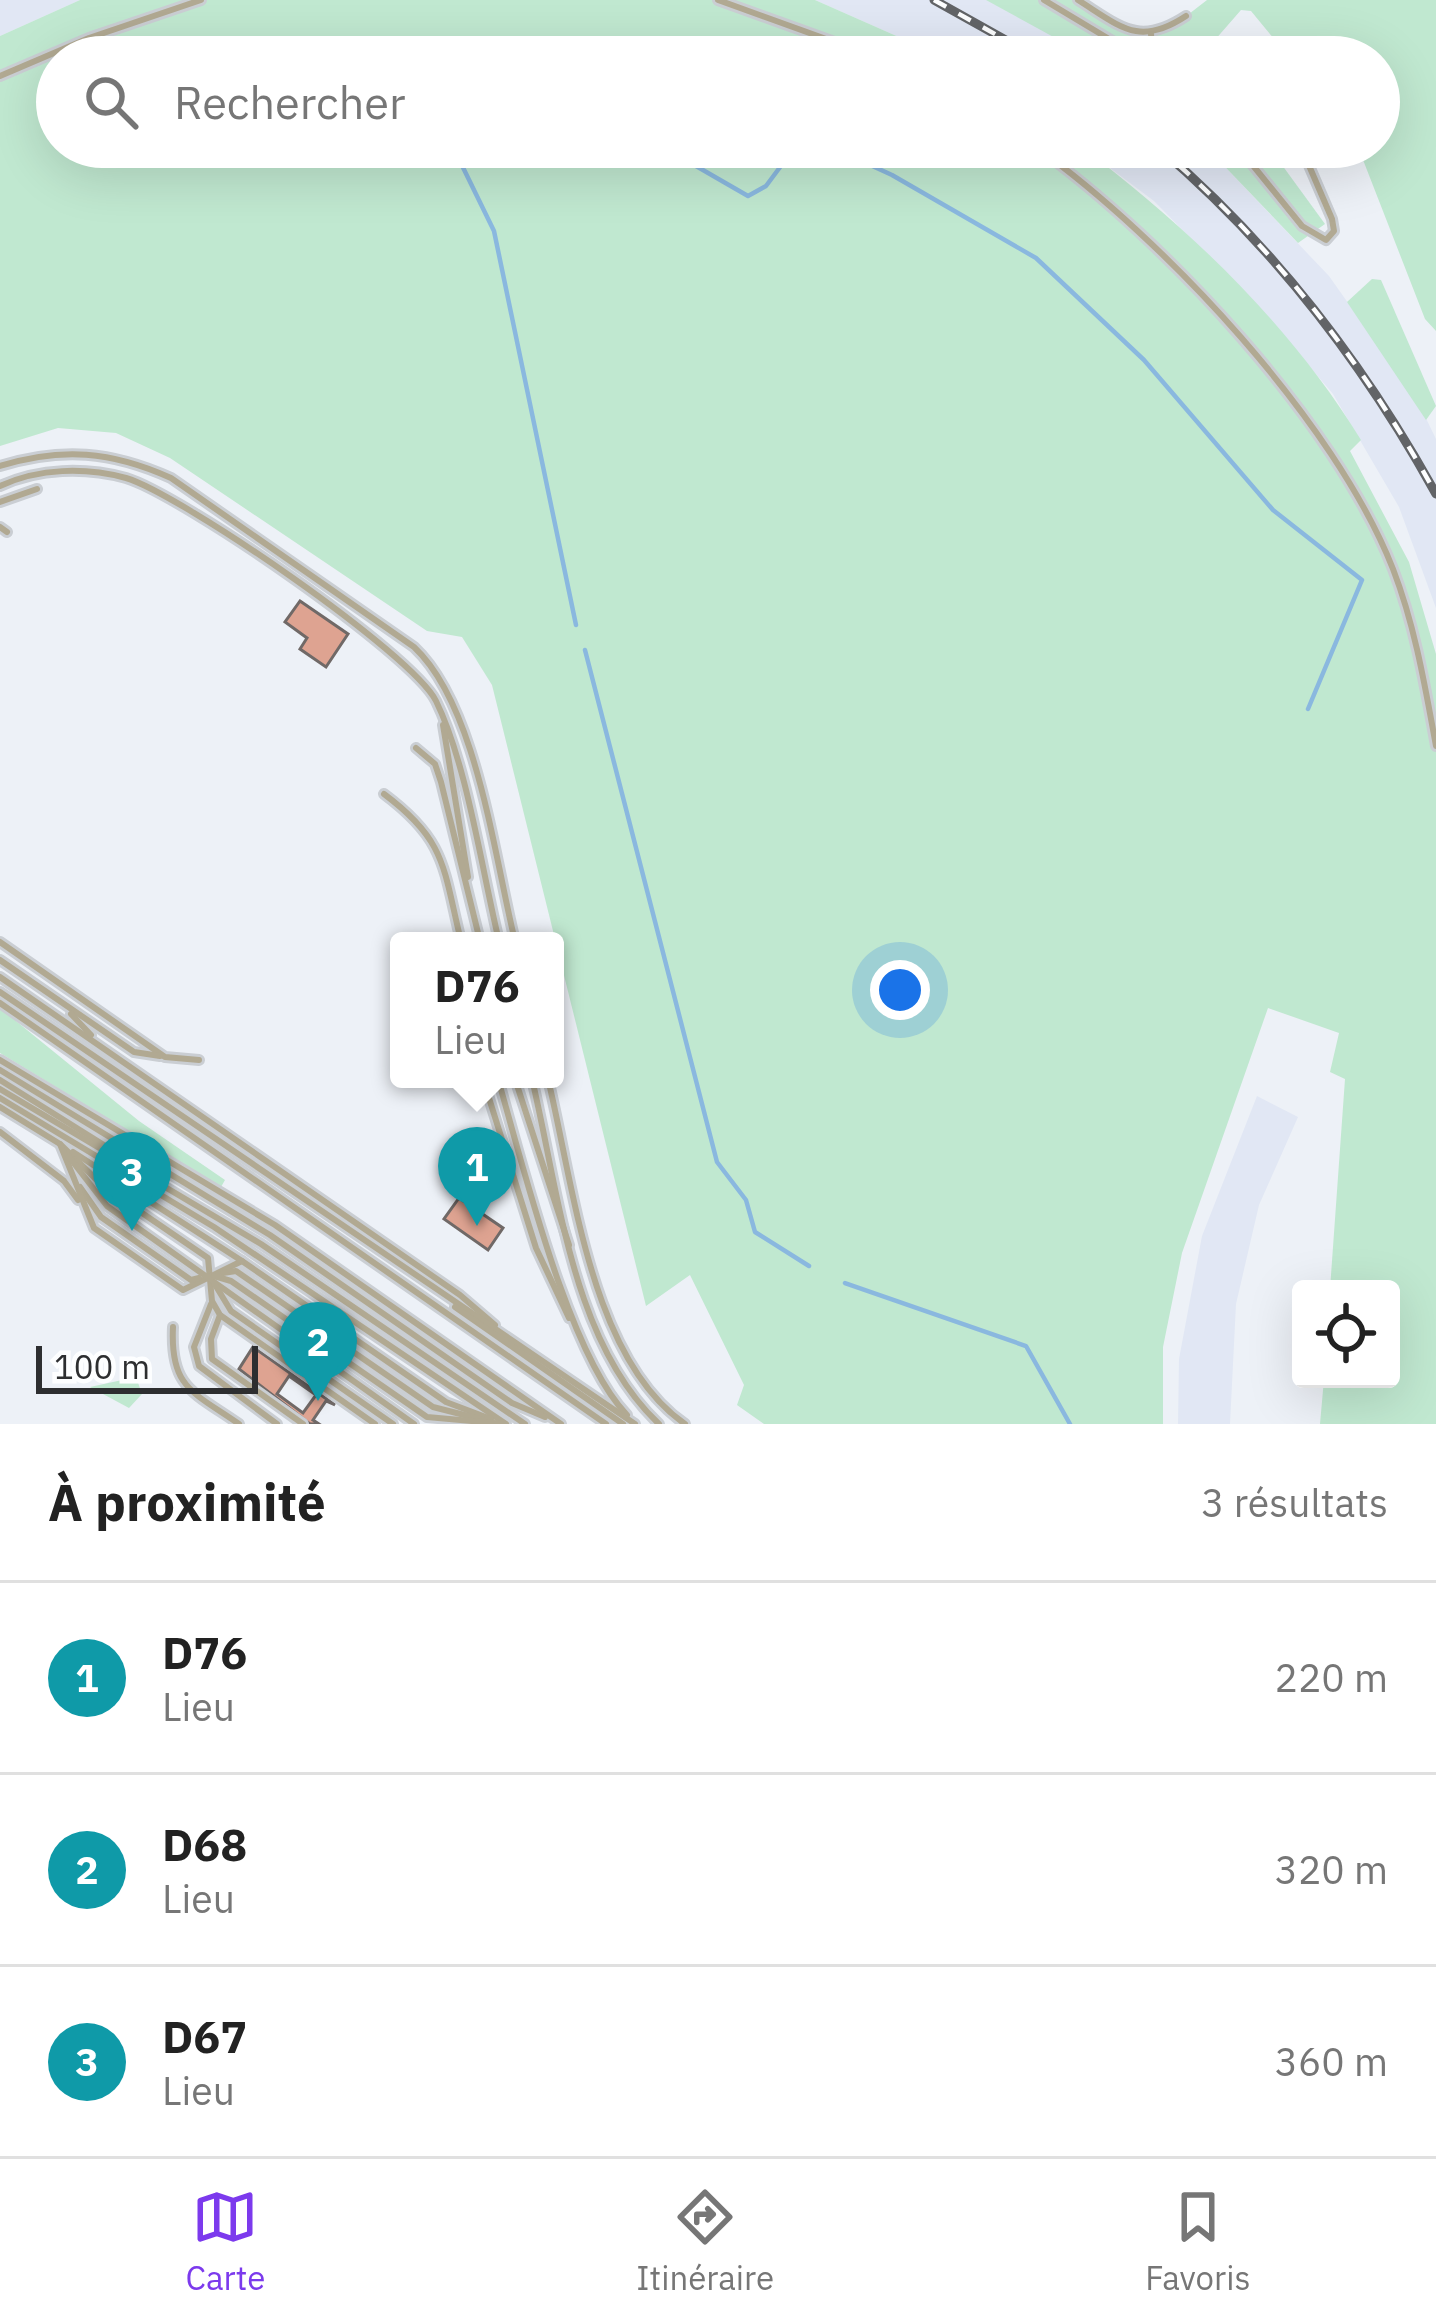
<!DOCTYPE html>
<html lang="fr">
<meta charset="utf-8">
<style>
:root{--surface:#fff;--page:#f6f6f6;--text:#222;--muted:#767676;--line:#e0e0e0;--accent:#7c3aed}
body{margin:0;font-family:"IBM Plex Sans",sans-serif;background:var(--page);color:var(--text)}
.controls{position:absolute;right:36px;bottom:36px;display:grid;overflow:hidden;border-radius:12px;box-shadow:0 12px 48px #0002}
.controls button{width:108px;height:108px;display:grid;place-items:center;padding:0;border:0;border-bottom:3px solid var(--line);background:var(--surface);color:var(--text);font:60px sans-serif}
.scale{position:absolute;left:36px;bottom:30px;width:222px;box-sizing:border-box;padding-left:12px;border:6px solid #2d2e30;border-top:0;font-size:33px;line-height:42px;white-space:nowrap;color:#2d2e30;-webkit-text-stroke:9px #fdfeff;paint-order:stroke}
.you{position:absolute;left:900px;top:990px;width:42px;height:42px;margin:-30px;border:9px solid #fff;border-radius:50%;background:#1a73e8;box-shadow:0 0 0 18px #1a73e833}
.badge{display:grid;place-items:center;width:78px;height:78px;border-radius:50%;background:var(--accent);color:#fff;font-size:39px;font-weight:700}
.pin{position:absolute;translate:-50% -99px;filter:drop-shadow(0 3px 6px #0008)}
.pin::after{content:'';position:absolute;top:63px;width:42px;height:36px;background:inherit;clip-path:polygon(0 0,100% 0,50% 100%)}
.popup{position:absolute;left:390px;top:932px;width:174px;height:156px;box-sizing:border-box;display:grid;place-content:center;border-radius:12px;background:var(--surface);filter:drop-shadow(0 3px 9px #0005);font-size:39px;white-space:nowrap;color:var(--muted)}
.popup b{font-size:45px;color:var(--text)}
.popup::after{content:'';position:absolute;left:50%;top:100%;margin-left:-24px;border:24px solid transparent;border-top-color:var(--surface)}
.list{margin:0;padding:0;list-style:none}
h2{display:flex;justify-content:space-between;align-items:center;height:156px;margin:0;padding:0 48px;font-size:51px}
h2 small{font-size:39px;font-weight:400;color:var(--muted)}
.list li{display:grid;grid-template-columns:78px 1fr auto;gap:36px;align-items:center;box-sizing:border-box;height:192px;padding:0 48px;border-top:3px solid var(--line)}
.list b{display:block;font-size:45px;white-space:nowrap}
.list p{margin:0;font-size:39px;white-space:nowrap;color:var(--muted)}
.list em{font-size:39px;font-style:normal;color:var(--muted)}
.icon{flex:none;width:66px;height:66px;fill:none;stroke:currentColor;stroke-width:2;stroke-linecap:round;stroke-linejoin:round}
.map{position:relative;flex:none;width:1436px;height:1424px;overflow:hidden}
.search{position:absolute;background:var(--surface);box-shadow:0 12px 48px #0002;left:36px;right:36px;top:36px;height:132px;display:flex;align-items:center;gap:30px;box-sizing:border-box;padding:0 42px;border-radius:66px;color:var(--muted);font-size:45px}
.sheet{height:732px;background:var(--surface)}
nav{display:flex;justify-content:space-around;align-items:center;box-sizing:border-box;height:168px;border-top:3px solid var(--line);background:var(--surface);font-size:33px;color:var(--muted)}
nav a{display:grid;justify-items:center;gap:6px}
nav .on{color:var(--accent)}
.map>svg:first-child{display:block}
</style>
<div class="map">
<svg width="1436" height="1424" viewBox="0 0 1436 1424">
<rect width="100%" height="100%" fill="#edf1f7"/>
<g fill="#e1e7f4">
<polygon points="0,0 80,0 0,36"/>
<polygon points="815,0 990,0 1090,57 944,57"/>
<polygon points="1082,147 1206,147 1329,276 1418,402 1436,439 1436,608 1399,507 1333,394 1265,314 1154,201"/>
<polygon points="1257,1096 1298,1117 1259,1205 1236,1304 1230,1424 1178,1424 1179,1359 1202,1236"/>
</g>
<g fill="#c0e8d0">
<path d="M80 0H815L944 57H57V147H1082C1189 228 1291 325 1361 440L1350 451 1409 562 1436 654V1424H1320L1324 1379H1391V1289H1330L1345 1079 1330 1072 1339 1033 1268 1008 1182 1253 1163 1347V1424H764L737 1405 744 1385 690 1275 646 1306 492 685 462 637 427 631 170 458 116 433 58 428 0 446V36Z"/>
<polygon points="986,0 1079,0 1138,32 1167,31 1207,0 1436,0 1436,331 1425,319 1358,147 1379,147 1379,57 1289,57 1251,11 1241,10 1214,41 1219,57 1090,57"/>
<polygon points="1206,147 1269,147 1325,224 1298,243"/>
<polygon points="1372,279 1381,280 1436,406 1426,420 1347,302"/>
<polygon points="0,1008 139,1121 225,1180 221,1187 0,1053"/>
<polygon points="136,1377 142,1394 129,1408 90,1387"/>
</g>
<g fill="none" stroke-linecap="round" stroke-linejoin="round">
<g stroke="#8ab8df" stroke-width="4.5">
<polyline points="503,57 520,51 535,57"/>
<polyline points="453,147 494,231 576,625"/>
<polyline points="663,147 748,196 766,186 795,147"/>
<polyline points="831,147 892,175 1036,258 1144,360 1273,510 1362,580 1308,709"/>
<polyline points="585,650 717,1162 746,1200 755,1232 809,1266"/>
<polyline points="845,1283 1026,1346 1070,1424"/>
</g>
</g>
<g fill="#dea391" stroke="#706967" stroke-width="3" fill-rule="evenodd">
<polygon points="300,601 348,634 326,667 300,649 307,638 285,622"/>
<polygon points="459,1198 503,1228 488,1250 444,1219"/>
<path d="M253 1347 335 1405 326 1401 313 1420 319 1424H310L239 1369ZM289 1376 316 1395 303 1413 277 1394Z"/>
</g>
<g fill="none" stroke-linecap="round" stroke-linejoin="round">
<g stroke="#caced3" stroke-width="12">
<g id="lane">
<polyline points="718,0 876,57"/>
<polyline points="1044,0 1139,57"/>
<path d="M1078 0C1121 27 1139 47 1186 16"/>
<polyline points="1151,34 1153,57"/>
<polyline points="1229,52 1234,57"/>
<polyline points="0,76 89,38 201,0"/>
<path d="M1036 147C1164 239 1335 421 1393 569 1415 626 1425 686 1436 746"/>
<polyline points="1238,147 1302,226 1326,240 1334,231 1332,219 1301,147"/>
<path d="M0 466C62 447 111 451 171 478L414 647C477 706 494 856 515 941"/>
<path d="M0 486C39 468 85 467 126 478 180 494 412 653 436 701 467 764 482 871 499 941"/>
<polyline points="0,502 37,489"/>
<polyline points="0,527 7,532"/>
<polyline points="443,725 468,877"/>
<polyline points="416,748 435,764 441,782 480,941"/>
<path d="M384 794C447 841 443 868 461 941"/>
<polyline points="0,942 165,1057 199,1060"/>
<polyline points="0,960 134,1052 160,1056"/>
<polyline points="0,977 460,1295 495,1325"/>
<polyline points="0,992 635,1424"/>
<polyline points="0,1003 606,1424"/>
<polyline points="71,1014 91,1035"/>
<polyline points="0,1060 275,1225 561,1424"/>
<polyline points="0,1070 270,1235 512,1403 545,1417"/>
<polyline points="483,1079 536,1248 569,1318"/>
<path d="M498 1079C523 1165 568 1354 627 1415"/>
<polyline points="515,1079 569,1245"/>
<path d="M532 1079C559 1192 571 1341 659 1424"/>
<path d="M548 1079C574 1186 590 1358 685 1424"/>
<polyline points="0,1080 155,1177"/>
<polyline points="0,1089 261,1244 525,1424"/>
<polyline points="0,1098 214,1227 506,1424"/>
<polyline points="0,1107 60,1144 104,1187 208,1258 212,1301 220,1315 375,1424"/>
<polyline points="0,1132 64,1181 78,1200"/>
<polyline points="60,1144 94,1228 183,1290 242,1261 446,1402 491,1419"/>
<polyline points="73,1152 242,1261"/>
<polyline points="69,1157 107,1206 414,1424"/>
<polyline points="80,1187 101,1217 191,1280 199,1278"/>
<polyline points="223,1273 236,1271 433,1407 484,1420"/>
<polyline points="214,1276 231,1281 427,1417 505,1424"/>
<polyline points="214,1283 231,1311 393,1424"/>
<polyline points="211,1304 194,1347 199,1366 277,1424"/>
<polyline points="455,1307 623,1424"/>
<polyline points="220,1315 211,1339 212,1359 303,1424"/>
<path d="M173 1327C170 1388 193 1392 239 1424"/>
</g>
</g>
<use href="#lane" stroke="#b1a992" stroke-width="6"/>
<g stroke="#626467" stroke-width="9">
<g id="rail">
<polyline points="934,0 1036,57"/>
<path d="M1158 147C1273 245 1363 362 1436 494"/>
</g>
</g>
<use href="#rail" stroke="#fdfeff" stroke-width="4.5" stroke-dasharray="14" stroke-linecap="butt"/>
</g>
</svg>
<div class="controls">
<button><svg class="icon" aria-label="locate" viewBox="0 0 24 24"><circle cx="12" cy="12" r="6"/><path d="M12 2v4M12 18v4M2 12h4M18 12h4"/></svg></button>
</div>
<div class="scale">100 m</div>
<div class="you"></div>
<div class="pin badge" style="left:477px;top:1226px;background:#0f9aa8">1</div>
<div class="popup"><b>D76</b>Lieu</div>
<div class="pin badge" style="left:318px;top:1401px;background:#0f9aa8">2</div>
<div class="pin badge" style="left:132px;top:1231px;background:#0f9aa8">3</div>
<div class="search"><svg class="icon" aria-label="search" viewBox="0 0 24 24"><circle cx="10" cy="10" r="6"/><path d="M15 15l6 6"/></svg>Rechercher</div>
</div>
<section class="sheet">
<h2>À proximité<small>3 résultats</small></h2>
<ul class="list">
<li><span class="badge" style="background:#0f9aa8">1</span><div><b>D76</b><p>Lieu</p></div><em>220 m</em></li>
<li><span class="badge" style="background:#0f9aa8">2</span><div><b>D68</b><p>Lieu</p></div><em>320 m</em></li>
<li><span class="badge" style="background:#0f9aa8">3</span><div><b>D67</b><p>Lieu</p></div><em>360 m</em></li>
</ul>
</section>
<nav>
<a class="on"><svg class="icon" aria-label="map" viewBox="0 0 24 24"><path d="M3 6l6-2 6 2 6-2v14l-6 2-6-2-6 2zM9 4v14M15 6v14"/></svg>Carte</a>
<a><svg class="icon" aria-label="directions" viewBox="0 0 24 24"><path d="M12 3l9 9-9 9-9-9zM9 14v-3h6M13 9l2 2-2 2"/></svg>Itinéraire</a>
<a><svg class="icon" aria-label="saved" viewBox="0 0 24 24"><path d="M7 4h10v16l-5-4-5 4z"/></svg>Favoris</a>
</nav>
